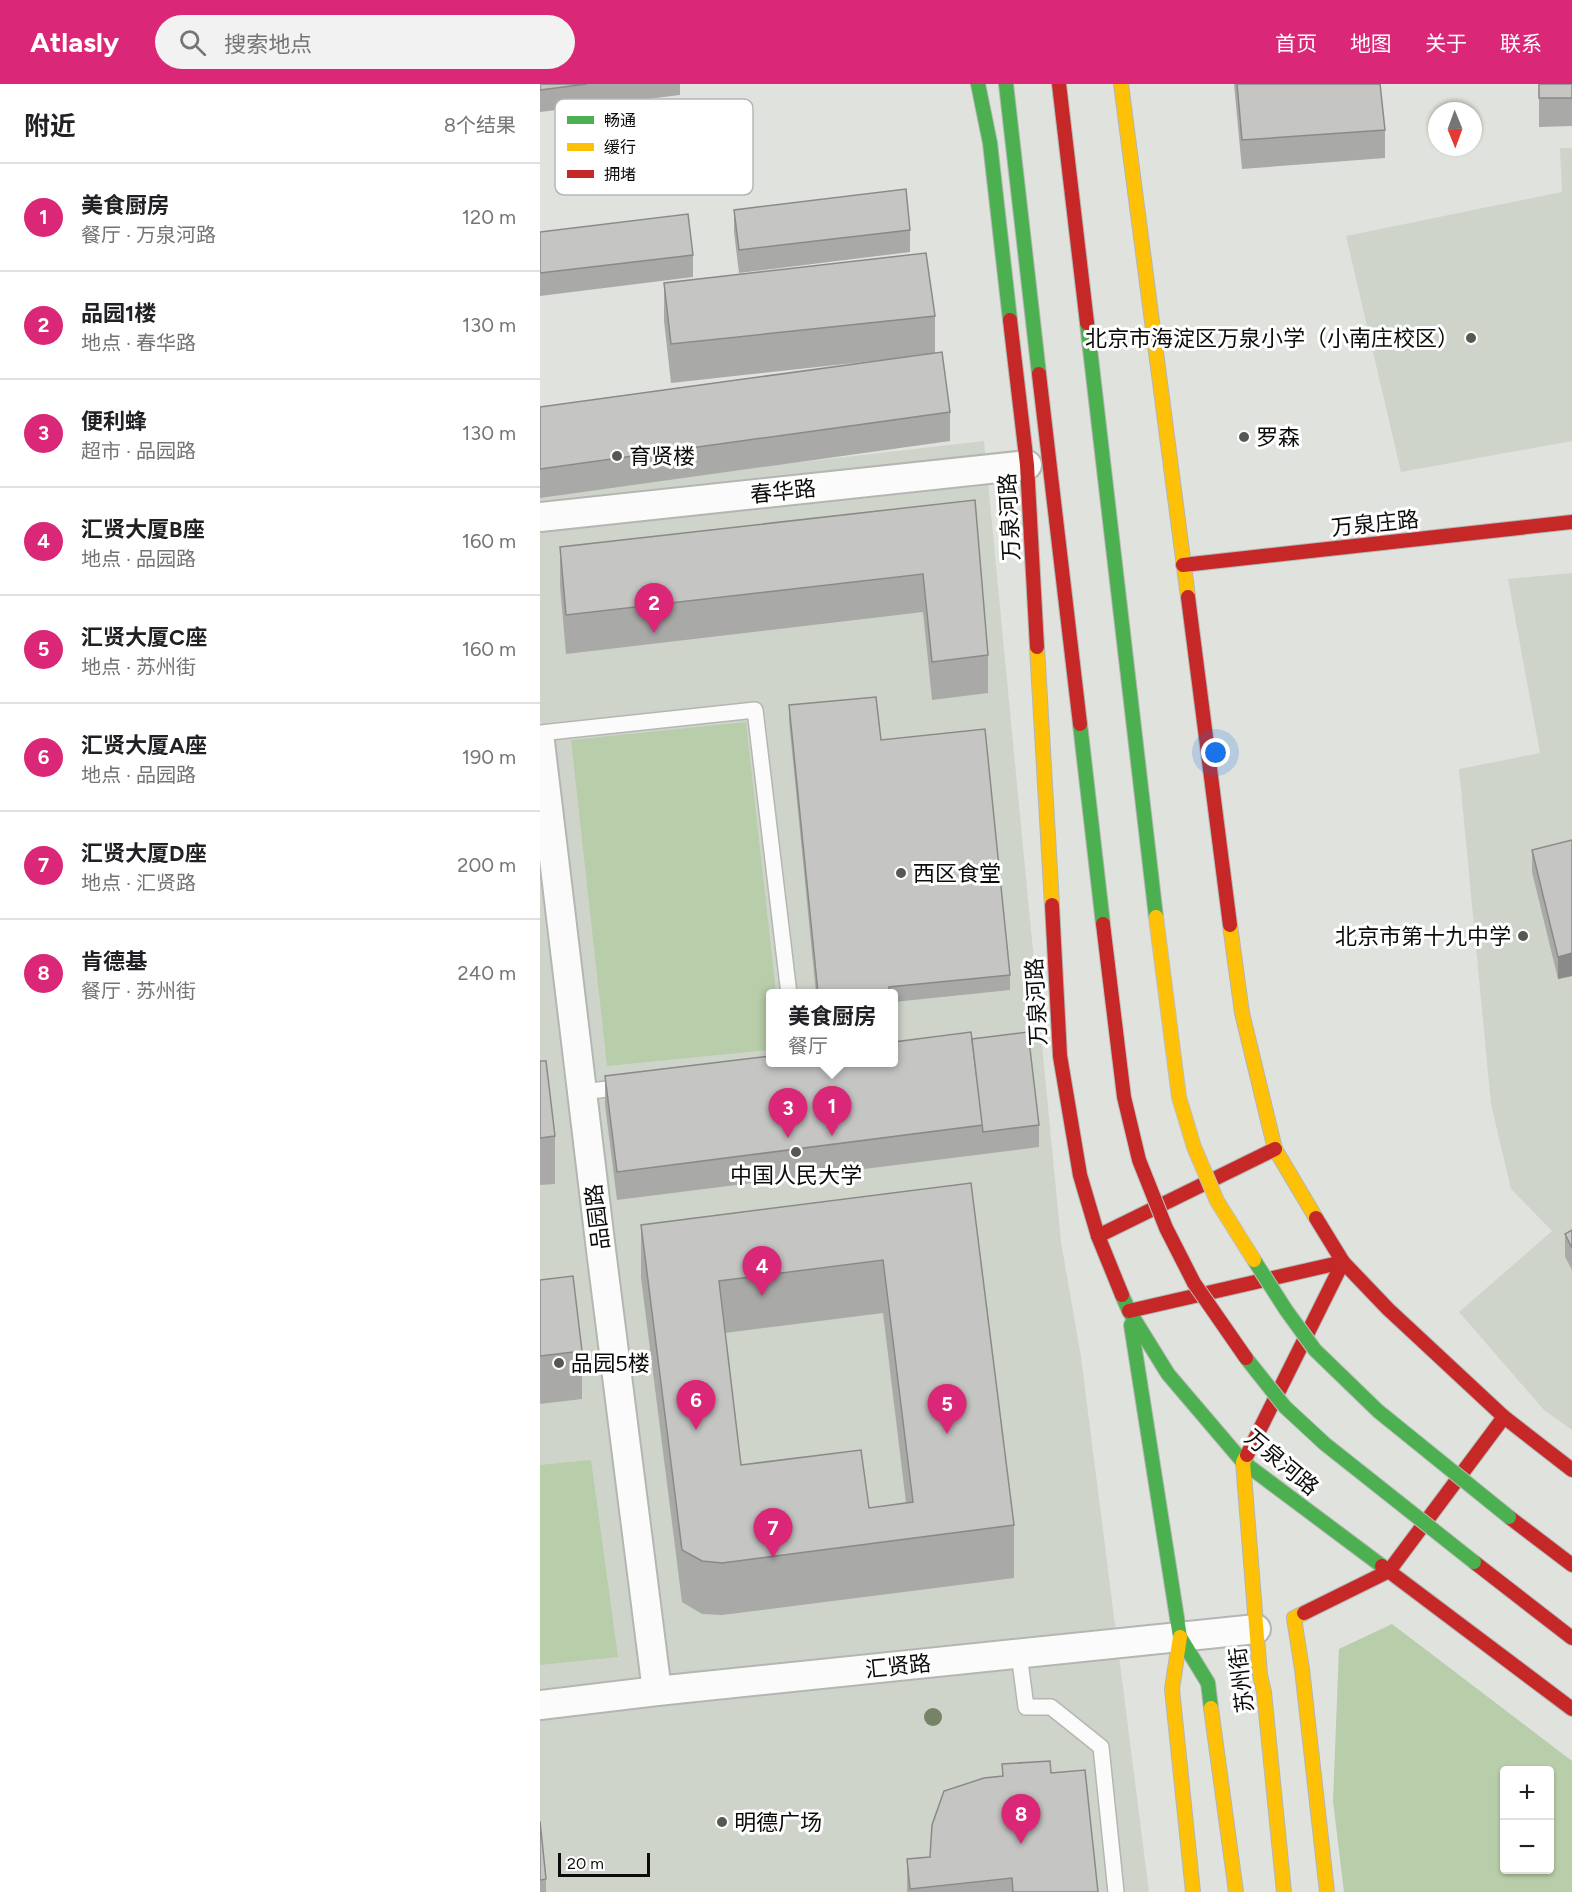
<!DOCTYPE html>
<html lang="zh">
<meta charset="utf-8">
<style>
:root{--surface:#fff;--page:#f2f2f2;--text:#202124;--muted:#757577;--line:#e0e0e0;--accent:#db2777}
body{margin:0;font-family:Figtree,"Noto Sans SC",sans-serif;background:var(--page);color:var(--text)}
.controls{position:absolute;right:18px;bottom:18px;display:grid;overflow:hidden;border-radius:6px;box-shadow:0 2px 4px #0004}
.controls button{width:54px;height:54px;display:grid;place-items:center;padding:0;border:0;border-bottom:2px solid var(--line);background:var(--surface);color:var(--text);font:30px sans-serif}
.compass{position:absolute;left:888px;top:18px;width:54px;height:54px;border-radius:50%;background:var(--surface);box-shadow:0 2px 4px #0004;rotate:179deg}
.scale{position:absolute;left:18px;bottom:15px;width:92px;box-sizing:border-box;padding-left:6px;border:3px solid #0c0d0b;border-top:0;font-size:16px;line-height:21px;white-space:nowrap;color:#0c0d0b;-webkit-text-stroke:4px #fff;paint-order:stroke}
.you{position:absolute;left:676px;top:669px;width:21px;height:21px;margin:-15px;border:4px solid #fff;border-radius:50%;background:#1a73e8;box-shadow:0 0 0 9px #1a73e833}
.badge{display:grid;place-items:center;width:39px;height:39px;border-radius:50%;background:var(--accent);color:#fff;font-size:20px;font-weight:700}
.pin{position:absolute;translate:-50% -50px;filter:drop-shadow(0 2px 3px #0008)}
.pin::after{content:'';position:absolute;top:32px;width:21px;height:18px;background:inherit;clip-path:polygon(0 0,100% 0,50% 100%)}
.popup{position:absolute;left:226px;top:905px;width:132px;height:78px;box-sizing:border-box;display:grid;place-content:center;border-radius:6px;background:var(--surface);filter:drop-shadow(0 2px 4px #0005);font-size:20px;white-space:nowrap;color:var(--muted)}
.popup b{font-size:22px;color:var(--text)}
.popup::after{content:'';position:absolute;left:50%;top:100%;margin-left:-12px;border:12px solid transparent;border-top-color:var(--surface)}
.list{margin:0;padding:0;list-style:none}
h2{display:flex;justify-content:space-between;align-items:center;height:78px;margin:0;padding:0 24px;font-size:26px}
h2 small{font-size:20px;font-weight:400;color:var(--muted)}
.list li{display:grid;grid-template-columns:39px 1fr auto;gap:18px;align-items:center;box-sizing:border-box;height:108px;padding:0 24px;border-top:2px solid var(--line)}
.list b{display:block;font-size:22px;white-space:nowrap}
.list p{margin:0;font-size:20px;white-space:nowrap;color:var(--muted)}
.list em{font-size:20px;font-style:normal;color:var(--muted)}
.icon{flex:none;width:33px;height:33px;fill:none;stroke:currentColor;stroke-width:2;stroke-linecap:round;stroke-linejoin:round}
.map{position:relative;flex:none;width:1032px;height:1808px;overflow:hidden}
header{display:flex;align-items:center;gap:36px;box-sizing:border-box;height:84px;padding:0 30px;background:var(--accent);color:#fff}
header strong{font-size:28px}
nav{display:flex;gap:33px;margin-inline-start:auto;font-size:21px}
.search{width:420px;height:54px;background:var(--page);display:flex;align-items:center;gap:15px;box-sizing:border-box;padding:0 21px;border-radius:33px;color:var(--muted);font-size:22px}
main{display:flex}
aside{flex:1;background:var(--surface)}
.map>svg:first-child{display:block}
</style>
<header>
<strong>Atlasly</strong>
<div class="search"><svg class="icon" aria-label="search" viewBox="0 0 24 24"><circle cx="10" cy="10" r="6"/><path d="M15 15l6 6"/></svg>搜索地点</div>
<nav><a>首页</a><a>地图</a><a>关于</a><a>联系</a></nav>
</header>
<main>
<aside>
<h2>附近<small>8个结果</small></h2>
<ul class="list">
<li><span class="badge">1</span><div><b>美食厨房</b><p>餐厅 · 万泉河路</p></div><em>120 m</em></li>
<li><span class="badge">2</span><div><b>品园1楼</b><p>地点 · 春华路</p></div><em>130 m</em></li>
<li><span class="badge">3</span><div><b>便利蜂</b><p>超市 · 品园路</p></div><em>130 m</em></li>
<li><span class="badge">4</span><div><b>汇贤大厦B座</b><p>地点 · 品园路</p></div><em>160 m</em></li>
<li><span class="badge">5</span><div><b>汇贤大厦C座</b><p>地点 · 苏州街</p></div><em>160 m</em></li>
<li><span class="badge">6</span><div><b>汇贤大厦A座</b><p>地点 · 品园路</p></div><em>190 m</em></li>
<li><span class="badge">7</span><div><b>汇贤大厦D座</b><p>地点 · 汇贤路</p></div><em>200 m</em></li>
<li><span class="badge">8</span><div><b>肯德基</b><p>餐厅 · 苏州街</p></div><em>240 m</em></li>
</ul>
</aside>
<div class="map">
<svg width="1032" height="1808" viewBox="0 0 1032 1808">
<rect width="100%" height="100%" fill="#dfe2dd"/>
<g fill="#cfd4cb" fill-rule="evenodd">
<polygon points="1020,64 1032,64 1032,357 861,388 806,152 1022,108"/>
<path d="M444 357 521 1158 541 1273 609 1808H0V408ZM230 910H354V978H230Z"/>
<polygon points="1032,489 1032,1346 1004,1326 919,1228 1012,1147 971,1105 951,1020 919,685 1000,669 968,495"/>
</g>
<g fill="#b8cda9" fill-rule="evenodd">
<polygon points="206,638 236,909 230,910 230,966 67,982 31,656"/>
<polygon points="51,1376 78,1573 0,1581 0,1381"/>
<path d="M852 1540 1032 1677V1808H804L793 1717 799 1565ZM964 1686H1010V1786H964Z"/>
</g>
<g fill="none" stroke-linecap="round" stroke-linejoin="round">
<g stroke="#b4b6b3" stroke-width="18">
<g id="lane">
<polyline points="0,649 215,626 249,910"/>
<polyline points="42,1008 84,1003"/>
<polyline points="479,1570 486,1623 511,1623 561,1663 576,1808"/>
</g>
</g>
<g stroke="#b4b6b3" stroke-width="32">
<g id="street">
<polyline points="0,433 487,381"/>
<polyline points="0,658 61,1166 117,1607"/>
<polyline points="0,1621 117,1607 716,1545"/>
</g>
</g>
<g stroke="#b4b6b3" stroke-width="16">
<g id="fast">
<polyline points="438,0 450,59 470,236"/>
<polyline points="466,0 499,290"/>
<polyline points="547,239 616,833"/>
<polyline points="540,640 563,840"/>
<polyline points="582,1211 589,1227 628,1290 703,1378 842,1482"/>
<polyline points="591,1241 640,1553 668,1599 671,1624"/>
</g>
</g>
<g stroke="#b4b6b3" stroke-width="16">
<g id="slow">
<polyline points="581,0 648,513"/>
<polyline points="497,563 512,821"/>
<polyline points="690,841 702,929 735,1065 776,1134"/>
<polyline points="707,1371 703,1378 720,1591 724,1608 744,1808"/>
<polyline points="764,1529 754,1534 762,1585 787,1808"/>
<polyline points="640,1553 632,1605 653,1808"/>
<polyline points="671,1624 696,1808"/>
</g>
</g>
<g stroke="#b4b6b3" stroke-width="16">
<g id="jam">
<polyline points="519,0 547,239"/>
<polyline points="470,236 487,381 497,563"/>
<polyline points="499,290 540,640"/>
<polyline points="643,481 1032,438"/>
<polyline points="648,513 690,841"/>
<polyline points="512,821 520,972 540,1091 558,1152 582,1211"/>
<polyline points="776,1134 803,1178 848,1225 964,1333 1032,1386"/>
<polyline points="558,1152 735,1065"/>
<polyline points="589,1227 803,1178"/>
<polyline points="707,1371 803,1178"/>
<polyline points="969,1433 1032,1481"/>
<polyline points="934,1478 1032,1554"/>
<polyline points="842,1482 1032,1625"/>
<polyline points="764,1529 849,1487 964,1333"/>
</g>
</g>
<use href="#lane" stroke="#fafbfa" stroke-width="15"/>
<use href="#street" stroke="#fafbfa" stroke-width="28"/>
<use href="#fast" stroke="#4caf50" stroke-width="14"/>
<use href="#slow" stroke="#ffc107" stroke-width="14"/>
<use href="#jam" stroke="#c62828" stroke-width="14"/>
<g stroke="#bfc0be" stroke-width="16" stroke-linecap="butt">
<g id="fast-bridge">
<polyline points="714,1176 746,1226 775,1266 838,1327 969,1433"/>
<polyline points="706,1274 745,1323 785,1360 934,1478"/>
</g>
</g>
<g stroke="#bfc0be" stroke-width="16" stroke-linecap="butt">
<polyline id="slow-bridge" points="616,833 639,1013 654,1063 677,1117 714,1176"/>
</g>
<g stroke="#bfc0be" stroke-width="16" stroke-linecap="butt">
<polyline id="jam-bridge" points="563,840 584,1013 599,1076 626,1144 654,1199 706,1274"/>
</g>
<use href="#fast-bridge" stroke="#4caf50" stroke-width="14"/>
<use href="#slow-bridge" stroke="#ffc107" stroke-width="14"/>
<use href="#jam-bridge" stroke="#c62828" stroke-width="14"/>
</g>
<circle fill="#748465" cx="393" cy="1633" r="9"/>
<g fill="#a9aaa8" fill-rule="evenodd">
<polygon points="0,0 140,0 140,11 0,28"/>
<polygon points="694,0 840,0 845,46 845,74 702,85"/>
<polygon points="999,0 1032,0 1032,42 999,43"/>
<polygon points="194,126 370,146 370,168 199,189 194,148"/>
<polygon points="0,148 153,171 153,193 0,212"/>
<polygon points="124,199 395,232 395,269 410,328 410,357 0,414 0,323 351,275 131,299 124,237"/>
<polygon points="435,416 448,571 448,609 392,616 383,528 26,570 20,502 20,463"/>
<polygon points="249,621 341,656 470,891 470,906 354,918 354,909 276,909 249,637"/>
<polygon points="1032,756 1032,892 1018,895 992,788 992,766"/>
<polygon points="432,955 499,1041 499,1063 77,1116 65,1021 65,992"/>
<polygon points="0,977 15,1052 15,1100 0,1101"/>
<path d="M431 1099 474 1441V1494L182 1531 162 1530 142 1518 101 1194V1141ZM343 1229 366 1419 329 1424 201 1381 185 1249Z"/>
<polygon points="1032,1146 1032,1186 1025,1173 1025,1150"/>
<polygon points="0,1196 42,1267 42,1315 0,1320"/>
<polygon points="462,1680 511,1689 558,1808 367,1808 367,1775 390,1773 462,1692"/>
<polygon points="0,1737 6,1795 6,1808 0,1808"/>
</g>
<polygon fill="#8a8b88" points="1032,869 1032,892 1018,895 1018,873"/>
<g fill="#c5c6c3" stroke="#8a8b88" stroke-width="1.5" fill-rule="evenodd">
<polygon points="0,0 47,0 0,6"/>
<polygon points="697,0 840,0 845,46 702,56"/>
<rect x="999" y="0" width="33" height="14"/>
<polygon points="366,105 370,146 199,166 194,126"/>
<polygon points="148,130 153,171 0,189 0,148"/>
<polygon points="386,169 395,232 131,260 124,199"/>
<polygon points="402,268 410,328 0,385 0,323"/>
<polygon points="435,416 448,571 392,578 383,490 26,531 20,463"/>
<polygon points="336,613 341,656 445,645 470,891 349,903 349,909 278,909 249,621"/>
<polygon points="1032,756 1032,869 1018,873 992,766"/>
<polygon points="431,948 443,1041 77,1088 65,992 231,972 231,978 354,978 354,958"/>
<polygon points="488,948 499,1041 443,1048 432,955"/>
<polygon points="0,977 6,977 15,1052 0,1054"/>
<path d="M431 1099 474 1441 182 1479 162 1477 142 1466 101 1141ZM343 1176 373 1418 329 1424 321 1366 201 1381 179 1197Z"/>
<polygon points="1032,1146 1032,1164 1025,1150"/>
<polygon points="33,1192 42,1267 0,1272 0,1196"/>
<polygon points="510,1677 511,1689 545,1686 558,1808 473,1808 472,1794 370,1805 367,1775 390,1773 392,1741 404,1707 444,1694 463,1692 462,1680"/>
<polygon points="0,1737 6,1795 0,1796"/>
</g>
<g fill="#565854" stroke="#fff" stroke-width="2">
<circle cx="931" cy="254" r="6"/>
<circle cx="704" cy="353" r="6"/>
<circle cx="77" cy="372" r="6"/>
<circle cx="361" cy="789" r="6"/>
<circle cx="983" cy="852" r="6"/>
<circle cx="256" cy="1068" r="6"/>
<circle cx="19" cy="1279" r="6"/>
<circle cx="182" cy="1738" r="6"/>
</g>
<g text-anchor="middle" stroke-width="6" stroke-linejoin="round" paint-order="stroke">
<g font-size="22" fill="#0c0d0b" stroke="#fff" text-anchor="start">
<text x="919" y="262" text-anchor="end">北京市海淀区万泉小学（小南庄校区）</text>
<text x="716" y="361">罗森</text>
<text x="89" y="380">育贤楼</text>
<text x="373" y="797">西区食堂</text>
<text x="971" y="860" text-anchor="end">北京市第十九中学</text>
<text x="256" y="1099" text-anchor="middle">中国人民大学</text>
<text x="31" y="1287">品园5楼</text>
<text x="194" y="1746">明德广场</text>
</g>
<g font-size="22" fill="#0c0d0b" stroke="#fff">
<text transform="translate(243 407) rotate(-6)" y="8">春华路</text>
<text transform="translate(469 433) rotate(-93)" y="8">万泉河路</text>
<text transform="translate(835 439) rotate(-6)" y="8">万泉庄路</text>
<text transform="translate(496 918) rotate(-93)" y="8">万泉河路</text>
<text transform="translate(57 1133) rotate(-97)" y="8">品园路</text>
<text transform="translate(742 1378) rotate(40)" y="8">万泉河路</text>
<text transform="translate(358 1582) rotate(-6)" y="8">汇贤路</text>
<text transform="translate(701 1596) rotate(-97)" y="8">苏州街</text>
</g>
</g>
<rect x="15" y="15" width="198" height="96" rx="9" fill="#fff" stroke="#b6b6b6" stroke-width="1.5"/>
<rect x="27" y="32" width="27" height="8" fill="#4caf50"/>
<rect x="27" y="59" width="27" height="8" fill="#ffc107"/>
<rect x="27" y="86" width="27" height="8" fill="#c62828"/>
<g font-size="16" fill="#0c0d0b">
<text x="64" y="42">畅通</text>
<text x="64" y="69">缓行</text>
<text x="64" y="96">拥堵</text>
</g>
</svg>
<div class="controls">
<button>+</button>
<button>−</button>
</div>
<svg class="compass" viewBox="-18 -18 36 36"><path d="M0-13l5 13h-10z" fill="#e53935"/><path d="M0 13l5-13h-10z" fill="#757577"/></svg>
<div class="scale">20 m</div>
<div class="you"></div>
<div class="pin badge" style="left:292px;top:1052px">1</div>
<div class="popup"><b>美食厨房</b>餐厅</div>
<div class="pin badge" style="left:114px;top:549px">2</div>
<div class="pin badge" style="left:248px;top:1054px">3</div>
<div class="pin badge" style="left:222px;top:1212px">4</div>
<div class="pin badge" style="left:407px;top:1350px">5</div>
<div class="pin badge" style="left:156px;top:1346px">6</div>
<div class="pin badge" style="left:233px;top:1474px">7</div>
<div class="pin badge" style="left:481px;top:1760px">8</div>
</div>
</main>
